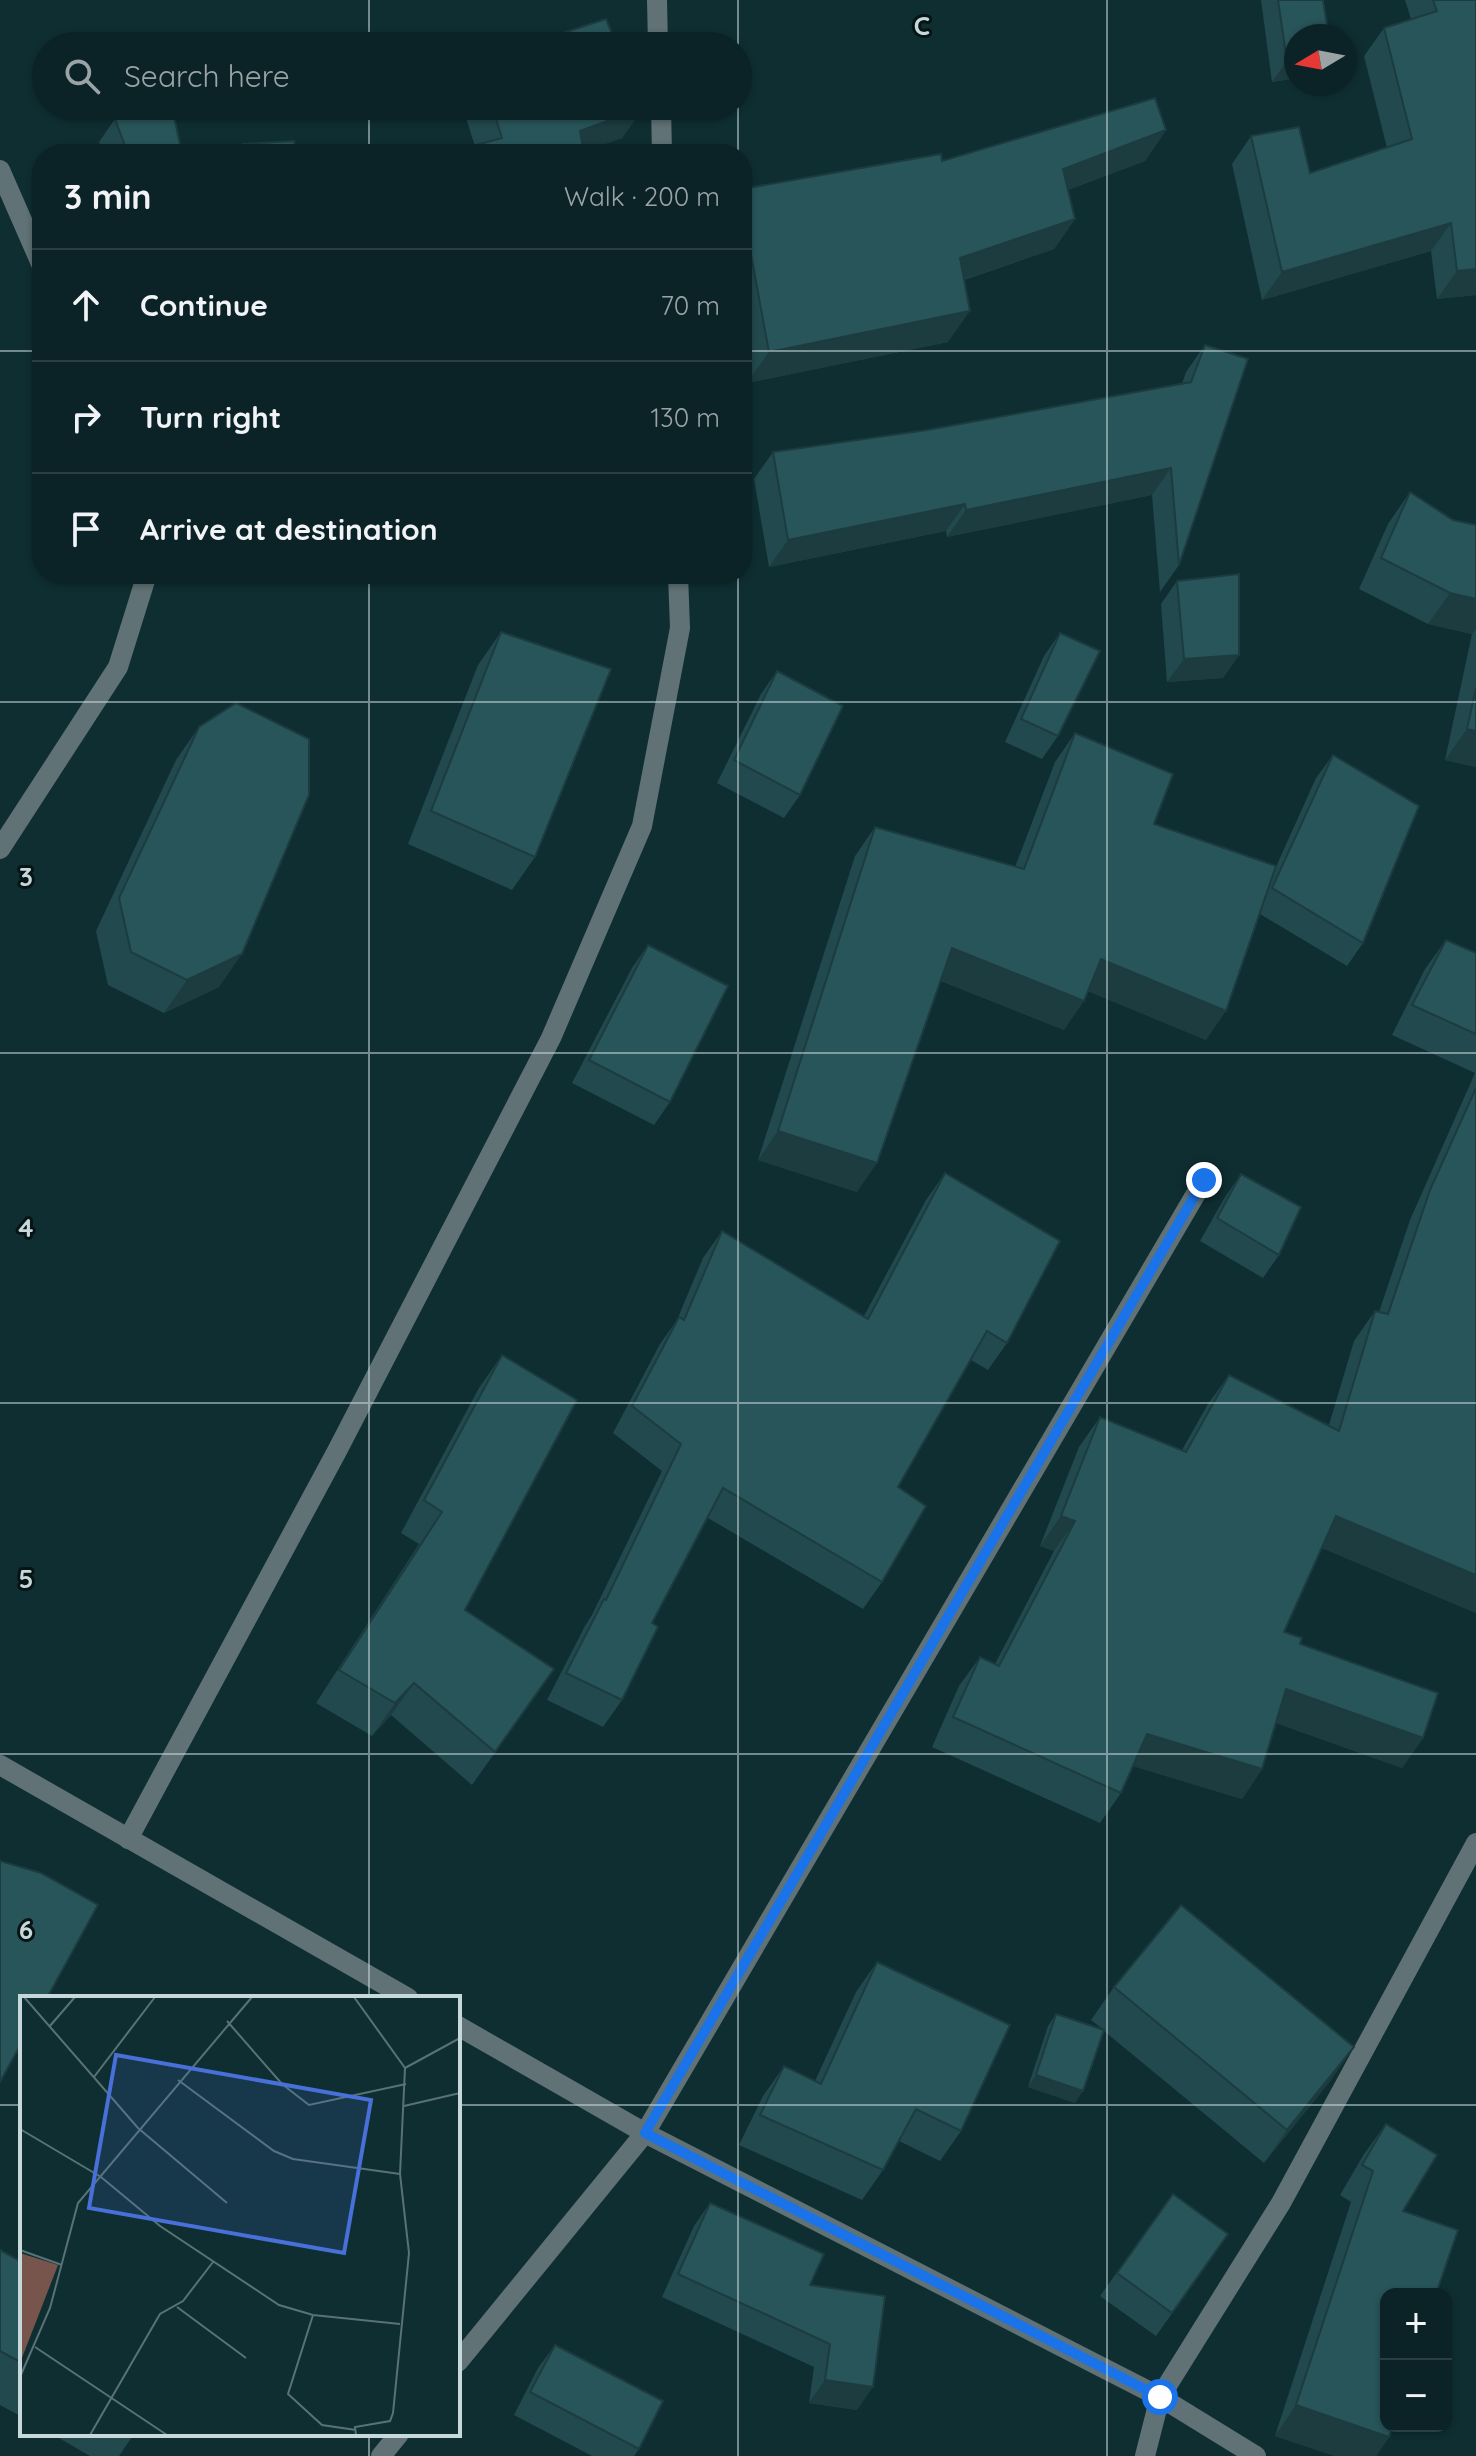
<!DOCTYPE html>
<meta charset="utf-8">
<style>
:root{--surface:#0b2226;--page:#192f32;--text:#f1f3f6;--muted:#9aa4a7;--line:#2b3f43}
body{margin:0;font-family:Quicksand,sans-serif;background:var(--page);color:var(--text)}
.controls{position:absolute;right:24px;bottom:24px;display:grid;overflow:hidden;border-radius:16px;box-shadow:0 2px 6px #0004}
.controls button{width:72px;height:72px;display:grid;place-items:center;padding:0;border:0;border-bottom:2px solid var(--line);background:var(--surface);color:var(--text);font:40px sans-serif}
.compass{position:absolute;left:1284px;top:24px;width:72px;height:72px;border-radius:50%;background:var(--surface);box-shadow:0 2px 6px #0004;rotate:260deg}
.stop{position:absolute;width:24px;height:24px;margin:-18px;border:6px solid #1a73e8;border-radius:50%;background:#fff}
.stop.end{background:#1a73e8;border-color:#fff;box-shadow:0 2px 8px #0008}
.list{margin:0;padding:0;list-style:none}
h2{display:flex;justify-content:space-between;align-items:center;height:104px;margin:0;padding:0 32px;font-size:34px}
h2 small{font-size:26px;font-weight:400;color:var(--muted)}
.list li{display:grid;grid-template-columns:52px 1fr auto;gap:24px;align-items:center;box-sizing:border-box;height:112px;padding:0 32px;border-top:2px solid var(--line)}
.list b{display:block;font-size:30px;white-space:nowrap}
.list em{font-size:26px;font-style:normal;color:var(--muted)}
.icon{flex:none;width:44px;height:44px;fill:none;stroke:currentColor;stroke-width:2;stroke-linecap:round;stroke-linejoin:round}
.map{position:relative;flex:none;width:1476px;height:2456px;overflow:hidden}
.search{position:absolute;background:var(--surface);box-shadow:0 2px 6px #0004;left:32px;top:32px;width:720px;height:88px;display:flex;align-items:center;gap:20px;box-sizing:border-box;padding:0 28px;border-radius:44px;color:var(--muted);font-size:30px}
.panel{position:absolute;background:var(--surface);box-shadow:0 2px 6px #0004;left:32px;top:144px;width:720px;height:440px;border-radius:32px}
.map>svg:first-child{display:block}
</style>
<div class="map">
<svg width="1476" height="2456" viewBox="0 0 1476 2456">
<rect width="100%" height="100%" fill="#0f2e32"/>
<g fill="none" stroke-linecap="round" stroke-linejoin="round">
<g stroke="#607275" stroke-width="20">
<polyline points="657,0 658,46"/>
<polyline points="661,106 662,154"/>
<polyline points="0,170 42,266"/>
<polyline points="0,849 118,667 147,574"/>
<polyline points="0,1765 408,1998"/>
<polyline points="128,1839 337,1451 551,1038 642,826 680,628 678,574"/>
<polyline points="458,2026 645,2133 1160,2397 1256,2456"/>
<polyline points="458,2362 645,2133 1204,1180"/>
<polyline points="381,2456 399,2434"/>
<polyline points="1145,2456 1160,2397 1281,2203 1476,1843"/>
</g>
</g>
<g fill="#22494d">
<polygon points="1261,0 1323,0 1296,36 1296,78 1272,82"/>
<polygon points="1405,0 1476,0 1476,295 1437,299 1431,251 1262,300 1232,164 1251,136 1310,173 1387,148 1364,56 1384,28 1411,19"/>
<polygon points="462,106 642,106 643,108 622,138 584,151 584,154 470,154 475,146"/>
<polygon points="115,119 182,154 103,154 99,142"/>
<polygon points="1166,130 1145,161 1068,190 1075,219 1054,249 964,280 948,342 747,383 742,355 742,189"/>
<polygon points="243,144 297,154 236,154"/>
<polygon points="1205,345 1179,565 1160,592 1152,495 947,537 946,531 769,567 754,479 773,452 927,430 1182,384 1186,372"/>
<polygon points="1410,492 1453,520 1476,525 1476,767 1445,760 1472,634 1428,624 1359,589 1388,524"/>
<polygon points="1177,581 1239,655 1223,678 1167,682 1161,604"/>
<polygon points="501,632 535,857 512,890 408,844 478,665"/>
<polygon points="1060,633 1058,736 1042,759 1005,742 1044,656"/>
<polygon points="777,671 800,795 784,818 717,783 761,694"/>
<polygon points="199,727 219,987 164,1013 108,985 96,931 176,760"/>
<polygon points="1075,733 1154,824 1275,869 1316,778 1333,755 1363,943 1347,966 1260,914 1206,1040 1088,991 1064,1030 941,981 857,1192 758,1160 855,856 875,827 1015,867 1055,762"/>
<polygon points="1446,940 1476,953 1476,1613 1322,1548 1284,1632 1423,1738 1402,1768 1276,1723 1262,1769 1242,1799 1133,1766 1121,1793 1100,1823 932,1747 959,1686 980,1657 995,1664 1054,1551 1040,1546 1079,1447 1100,1417 1182,1450 1208,1404 1229,1375 1329,1425 1354,1341 1375,1311 1379,1312 1410,1220 1475,1073 1392,1035 1425,969"/>
<polygon points="648,945 670,1102 654,1125 572,1083 632,968"/>
<polygon points="945,1173 1007,1343 988,1370 971,1360 898,1487 882,1582 863,1609 708,1518 652,1623 622,1700 603,1727 547,1700 585,1626 592,1615 662,1471 613,1433 660,1344 677,1320 703,1258 722,1231 864,1316 926,1200"/>
<polygon points="1241,1174 1279,1255 1263,1278 1200,1241 1225,1197"/>
<polygon points="502,1355 465,1610 554,1669 472,1785 391,1715 372,1736 316,1703 419,1544 401,1533 479,1388"/>
<polygon points="877,1962 961,2131 940,2161 899,2141 883,2170 862,2200 739,2145 763,2096 784,2066 815,2081 856,1992"/>
<polygon points="1114,1987 1331,2080 1264,2163 1104,2031 1075,2103 1028,2087 1048,2026 1056,2014 1104,2030 1091,2020"/>
<polygon points="1386,2124 1403,2211 1389,2437 1376,2456 1335,2456 1275,2436 1351,2202 1340,2195 1364,2154"/>
<polygon points="1173,2194 1228,2234 1156,2336 1100,2296"/>
<polygon points="710,2203 810,2285 857,2410 809,2403 814,2367 662,2297 694,2226"/>
<polygon points="0,2250 22,2262 22,2417 0,2405"/>
<polygon points="555,2345 639,2449 634,2456 592,2456 514,2415 538,2368"/>
<polygon points="52,2434 134,2434 119,2456 90,2456"/>
</g>
<g fill="#1c3c3f">
<polygon points="1296,59 1296,78 1272,82 1287,61"/>
<polygon points="643,108 622,138 577,154 580,131"/>
<polygon points="1166,130 1145,161 1041,200 1063,169"/>
<polygon points="1075,219 1054,249 938,288 960,258"/>
<polygon points="1451,223 1431,251 1262,300 1282,272"/>
<polygon points="1476,269 1476,295 1437,299 1457,271"/>
<polygon points="970,311 948,342 747,383 769,352"/>
<polygon points="1171,468 1152,495 947,537 966,510"/>
<polygon points="965,504 946,531 769,567 788,540"/>
<polygon points="1450,593 1476,599 1476,629 1472,634 1428,624"/>
<polygon points="1239,655 1223,678 1167,682 1184,659"/>
<polygon points="1467,729 1476,731 1476,767 1445,760"/>
<polygon points="952,948 1084,1001 1064,1030 932,977"/>
<polygon points="242,954 219,987 164,1013 187,980"/>
<polygon points="1101,959 1226,1011 1206,1040 1080,988"/>
<polygon points="778,1131 877,1163 857,1192 758,1160"/>
<polygon points="1061,1516 1075,1521 1054,1551 1040,1546"/>
<polygon points="1336,1516 1476,1575 1476,1613 1315,1545"/>
<polygon points="414,1683 391,1715 372,1736 395,1703"/>
<polygon points="1286,1689 1423,1738 1402,1768 1266,1719"/>
<polygon points="1147,1734 1262,1769 1242,1799 1126,1764"/>
<polygon points="1354,2047 1331,2080 1264,2163 1287,2130"/>
<polygon points="1036,2075 1083,2091 1075,2103 1028,2087"/>
<polygon points="825,2380 873,2387 857,2410 809,2403"/>
<polygon points="1296,2405 1389,2437 1376,2456 1335,2456 1275,2436"/>
</g>
<g fill="#28555a" stroke="#1c3c3f" stroke-width="2">
<polygon points="1278,0 1323,0 1329,36 1296,36 1296,59 1287,61"/>
<polygon points="1433,0 1476,0 1476,269 1457,271 1451,223 1282,272 1251,136 1299,127 1310,173 1412,139 1384,28 1437,11"/>
<polygon points="606,19 617,46 523,46"/>
<polygon points="1155,98 1166,130 1063,169 1075,219 960,258 970,311 769,352 742,206 742,189 941,154 942,161"/>
<polygon points="147,106 172,106 182,154 128,154 115,119"/>
<polygon points="492,106 642,106 643,108 580,131 584,154 478,154 476,145 502,138"/>
<polygon points="294,141 297,154 245,154 243,144"/>
<polygon points="1205,345 1248,359 1179,565 1171,468 966,510 965,504 788,540 773,452 927,430 1191,382"/>
<polygon points="1410,492 1453,520 1476,525 1476,599 1450,593 1381,558"/>
<polygon points="1239,574 1239,655 1184,659 1177,581"/>
<polygon points="501,632 611,669 535,857 431,811"/>
<polygon points="1060,633 1100,651 1058,736 1021,719"/>
<polygon points="777,671 843,706 800,795 734,760"/>
<polygon points="1476,688 1476,731 1467,729"/>
<polygon points="236,703 309,739 309,795 242,954 187,980 131,952 119,898 199,727"/>
<polygon points="1075,733 1173,774 1154,824 1276,866 1226,1011 1101,959 1084,1001 952,948 877,1163 778,1131 875,827 1024,869"/>
<polygon points="1333,755 1419,806 1363,943 1272,888"/>
<polygon points="1446,940 1476,953 1476,1034 1412,1005"/>
<polygon points="648,945 728,986 670,1102 589,1060"/>
<polygon points="1476,1088 1476,1575 1336,1516 1284,1632 1302,1638 1300,1644 1438,1693 1423,1738 1286,1689 1262,1769 1147,1734 1121,1793 953,1717 980,1657 999,1666 1075,1521 1061,1516 1100,1417 1186,1452 1229,1375 1339,1431 1375,1311 1388,1314 1430,1190"/>
<polygon points="945,1173 1060,1241 1007,1343 987,1331 898,1487 926,1506 882,1582 723,1488 652,1623 658,1627 622,1700 566,1673 604,1599 606,1600 681,1444 632,1406 679,1317 684,1320 722,1231 868,1319"/>
<polygon points="1241,1174 1301,1207 1279,1255 1217,1218"/>
<polygon points="502,1355 577,1400 465,1610 554,1669 495,1752 414,1683 395,1703 339,1670 442,1512 424,1500"/>
<polygon points="0,1861 41,1873 98,1905 47,1998 22,1998 22,2042 0,2082"/>
<polygon points="1181,1905 1354,2047 1287,2130 1114,1987"/>
<polygon points="877,1962 1010,2025 961,2131 916,2109 883,2170 760,2115 784,2066 821,2084"/>
<polygon points="1056,2014 1104,2030 1083,2091 1036,2075"/>
<polygon points="1386,2124 1437,2155 1403,2211 1458,2230 1436,2294 1386,2294 1386,2426 1393,2426 1389,2437 1296,2405 1373,2171 1362,2165"/>
<polygon points="1173,2194 1228,2234 1172,2313 1117,2273"/>
<polygon points="710,2203 824,2254 810,2285 885,2296 873,2387 825,2380 830,2344 678,2274"/>
<polygon points="0,2250 22,2262 22,2363 0,2351"/>
<polygon points="555,2345 663,2401 639,2449 530,2392"/>
</g>
<g fill="none" stroke-linecap="round" stroke-linejoin="round">
<polyline stroke="#1a73e8" stroke-width="10" points="1160,2397 645,2133 1204,1180"/>
</g>
<path fill="none" stroke="#c7d8da" stroke-width="2" stroke-opacity="0.55" d="M369 0V46M738 0V46M1107 0V2456M738 46V106M369 106V154M738 106V154M0 351H42M742 351H1476M369 574V1998M738 574V2456M0 702H1476M0 1053H1476M0 1403H1476M0 1754H1476M0 2105H22M458 2105H1476M369 2434V2456"/>
<g transform="translate(20 1996)">
<rect width="440" height="440" fill="#0f2e32"/>
<path d="M0 257 38 269 0 367Z" fill="#77544c"/>
<path fill="none" stroke="#597275" stroke-width="2" d="M4 1 118 132 207 207M334 1 385 72 380 178 389 257 373 417 370 425 335 431 336 439M207 25 262 88 289 109 386 88M29 31 55 1M385 72 440 42M74 81 135 1M158 84 254 155 273 163 380 178M384 110 440 97M0 133 81 181 140 230 259 309 293 319 380 328M0 254 42 269M157 311 226 362M293 319 268 398 302 429 336 434M15 351 147 439M0 381 30 312 58 207 232 1M70 439 140 318 163 305 193 266"/>
<path fill="#4870d8" fill-opacity="0.15" stroke="#4870d8" stroke-width="4" d="M96 59 351 104 324 257 69 212Z"/>
<rect width="440" height="440" fill="none" stroke="#c7d8da" stroke-width="4"/>
</g>
<g font-size="26" text-anchor="middle" font-weight="bold" fill="#c7d8da" stroke="#071415" stroke-width="6" stroke-linejoin="round" paint-order="stroke">
<text x="922" y="35">C</text>
<text x="26" y="886">3</text>
<text x="26" y="1237">4</text>
<text x="26" y="1588">5</text>
<text x="26" y="1939">6</text>
</g>
</svg>
<div class="controls">
<button>+</button>
<button>−</button>
</div>
<svg class="compass" viewBox="-18 -18 36 36"><path d="M0-13l5 13h-10z" fill="#e53935"/><path d="M0 13l5-13h-10z" fill="#9aa4a7"/></svg>
<div class="stop" style="left:1160px;top:2397px"></div>
<div class="stop end" style="left:1204px;top:1180px"></div>
<div class="search"><svg class="icon" aria-label="search" viewBox="0 0 24 24"><circle cx="10" cy="10" r="6"/><path d="M15 15l6 6"/></svg>Search here</div>
<section class="panel">
<h2>3 min<small>Walk · 200 m</small></h2>
<ul class="list">
<li><svg class="icon" aria-label="ahead" viewBox="0 0 24 24"><path d="M12 20V5M6 11l6-6 6 6"/></svg><div><b>Continue</b></div><em>70 m</em></li>
<li><svg class="icon" aria-label="right" viewBox="0 0 24 24"><path d="M7 20v-9h11M14 6l5 5-5 5"/></svg><div><b>Turn right</b></div><em>130 m</em></li>
<li><svg class="icon" aria-label="arrive" viewBox="0 0 24 24"><path d="M6 21V4h12l-3 4 3 4H6"/></svg><div><b>Arrive at destination</b></div></li>
</ul>
</section>
</div>
